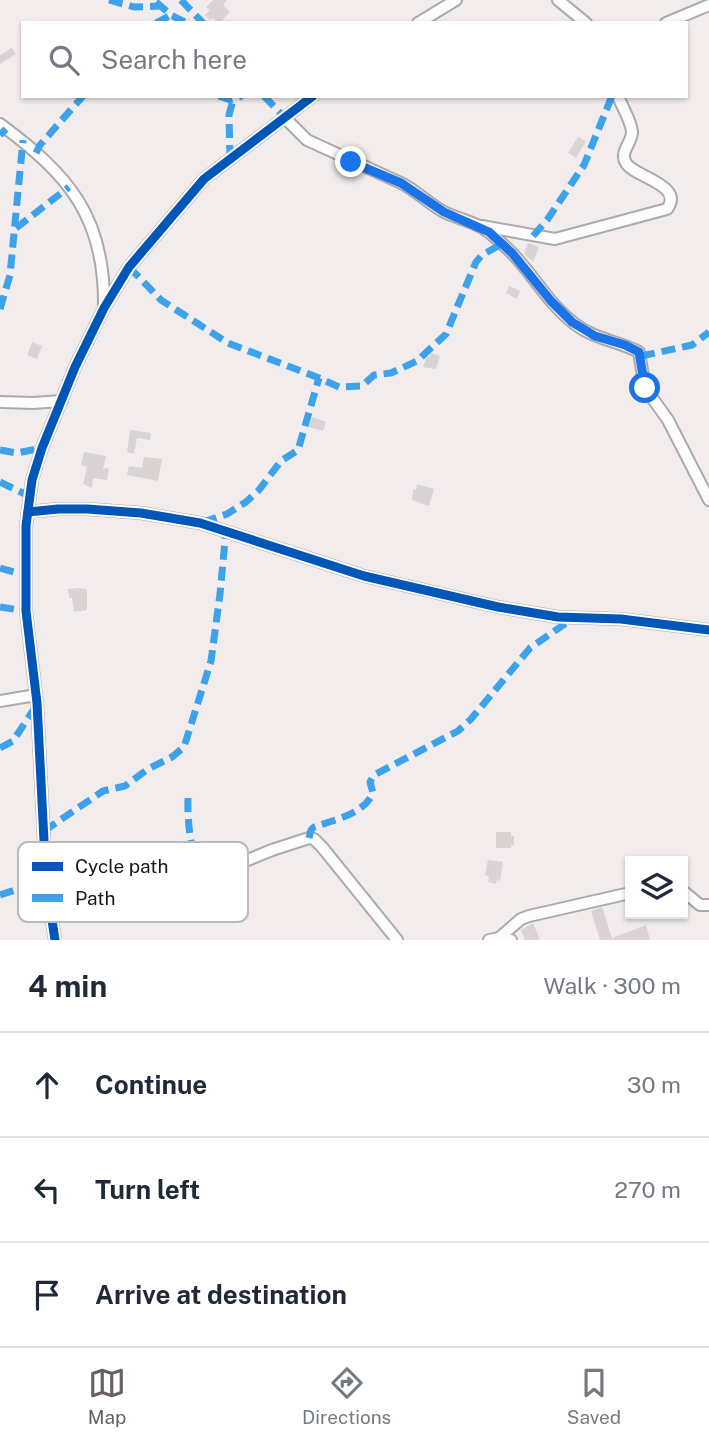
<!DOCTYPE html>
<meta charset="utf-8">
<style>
:root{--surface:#fff;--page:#f6f6f7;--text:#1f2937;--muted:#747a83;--line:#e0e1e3;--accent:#676162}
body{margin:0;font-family:"Public Sans",sans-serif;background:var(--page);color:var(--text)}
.controls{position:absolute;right:21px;bottom:21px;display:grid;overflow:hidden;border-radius:0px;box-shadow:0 2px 5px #0004}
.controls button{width:63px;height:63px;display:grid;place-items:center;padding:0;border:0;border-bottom:2px solid var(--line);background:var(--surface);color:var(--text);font:35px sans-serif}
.stop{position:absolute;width:21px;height:21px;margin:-16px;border:5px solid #1a73e8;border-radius:50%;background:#fff}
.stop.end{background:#1a73e8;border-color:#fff;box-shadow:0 2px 7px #0008}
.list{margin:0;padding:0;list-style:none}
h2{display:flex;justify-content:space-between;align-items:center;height:91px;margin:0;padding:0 28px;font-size:30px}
h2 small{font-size:23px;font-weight:400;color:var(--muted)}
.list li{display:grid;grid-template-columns:46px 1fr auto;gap:21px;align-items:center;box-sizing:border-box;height:105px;padding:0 28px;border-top:2px solid var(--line)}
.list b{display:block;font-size:26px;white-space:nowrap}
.list em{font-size:23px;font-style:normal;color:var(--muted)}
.icon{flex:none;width:38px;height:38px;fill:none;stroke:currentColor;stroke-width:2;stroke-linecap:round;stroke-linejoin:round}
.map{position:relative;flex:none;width:709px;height:940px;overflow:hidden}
.search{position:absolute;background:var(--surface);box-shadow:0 2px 5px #0004;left:21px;right:21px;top:21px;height:77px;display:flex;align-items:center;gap:18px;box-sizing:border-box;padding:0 24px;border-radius:0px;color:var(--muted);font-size:26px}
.sheet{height:406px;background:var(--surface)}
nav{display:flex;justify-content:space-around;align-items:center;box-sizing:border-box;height:98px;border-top:2px solid var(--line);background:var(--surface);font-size:19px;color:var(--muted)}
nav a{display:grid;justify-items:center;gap:4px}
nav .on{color:var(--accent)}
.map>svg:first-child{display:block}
</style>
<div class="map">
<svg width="709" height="940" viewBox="0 0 709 940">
<rect width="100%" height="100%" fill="#f3eced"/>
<g fill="#d9d3d4">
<polygon points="213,0 227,0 223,5 230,12 220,23 212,18 210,20 205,15 210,10 206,7"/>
<polygon points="12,48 16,54 0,64 0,55"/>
<polygon points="578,137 586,141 576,158 568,153"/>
<polygon points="528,243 539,247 533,262 524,254"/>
<polygon points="509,286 520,291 517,299 506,293"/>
<polygon points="32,342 42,346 37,359 27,355"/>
<polygon points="431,353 440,356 436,369 423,367 427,356 430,357"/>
<polygon points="312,417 326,422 323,431 309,427"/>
<polygon points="130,430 151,433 150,440 137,438 134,454 127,452"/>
<polygon points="84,452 106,456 103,469 109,468 107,480 93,478 92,488 83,484 87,467 81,465"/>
<polygon points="144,457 162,459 158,481 127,475 129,466 142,468"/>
<polygon points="417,484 434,489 429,506 412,500 413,489 416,490"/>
<polygon points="80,588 87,589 87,610 74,612 72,598 69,598 68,589"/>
<polygon points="496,832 511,832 511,836 514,836 514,845 511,845 511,848 496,848"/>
<polygon points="488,860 503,862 500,881 497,880 496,884 488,882 489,876 485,875"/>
<polygon points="602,907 612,938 646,925 650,940 600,940 591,911"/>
<polygon points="533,923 540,940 525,940 521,930"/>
</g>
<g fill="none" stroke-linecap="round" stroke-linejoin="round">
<g stroke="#aea9a9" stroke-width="14">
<g id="minor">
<polyline points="558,0 586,23"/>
<polyline points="418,23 456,0"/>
<polyline points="666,23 709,5"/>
<path d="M285 118 307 140 401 183C417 191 430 205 446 213 457 218 470 221 481 227 492 233 501 243 510 251 533 274 549 305 575 324 594 339 618 341 639 352L645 388 668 420 709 500"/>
<path d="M0 124C69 175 105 217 104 306"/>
<path d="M482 226 555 239 667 209C685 185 634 177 626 163 619 152 632 143 632 132 631 120 622 107 618 96"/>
<polyline points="0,402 33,403 62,401"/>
<polyline points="28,512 58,509 87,509 141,513 200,523 364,576 498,607 558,617 621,619 709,630"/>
<polyline points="0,701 36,695"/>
<polyline points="46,880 137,897 160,896 272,850 309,838 314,839 322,847 397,940"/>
<polyline points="683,891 700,905 709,905"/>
<polyline points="499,938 521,919 529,916 630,893"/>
<polyline points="55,940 46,880 37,703 26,611 26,526 32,480 42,448 75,367 104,308 129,267 204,179 313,96"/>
<polyline points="489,940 499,938 511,940"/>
</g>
</g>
<use href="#minor" stroke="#fdfcfc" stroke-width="10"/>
<g stroke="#3da2ea" stroke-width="7" stroke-dasharray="14 7" stroke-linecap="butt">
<polyline points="109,0 134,7 160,6"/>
<polyline points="181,0 203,23"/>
<polyline points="156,2 171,15 187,23"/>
<polyline points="156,23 171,15"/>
<polyline points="219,96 230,100 242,96"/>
<polyline points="264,96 285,118"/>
<polyline points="0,135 6,129"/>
<polyline points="36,153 40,145 83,96"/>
<polyline points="230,159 229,115 233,100"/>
<polyline points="16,228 69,187"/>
<polyline points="533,236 547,220 584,165 612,96"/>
<polyline points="129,267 161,300 228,343 319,378 339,387 362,386 374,375 391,373 417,361 446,334 476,262 482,255 502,244"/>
<polyline points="0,309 10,275 23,140"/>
<polyline points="641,356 692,345 709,332"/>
<polyline points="0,450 17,453 42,448"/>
<polyline points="0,482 29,496"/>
<polyline points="203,522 227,514 246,502 259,490 281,461 298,450 319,378"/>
<polyline points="0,568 25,575"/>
<polyline points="0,607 26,611"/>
<polyline points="0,748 13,741 36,706"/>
<path d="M188 798C187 826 192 851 199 878"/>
<polyline points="44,831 103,791 125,786 148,769 172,757 184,747 211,661 220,594 226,530"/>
<path d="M309 838 311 830 314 827C334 820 364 814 373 793L370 782 374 775 458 731 471 719 530 648 572 619"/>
<polyline points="0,895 46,880"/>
</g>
<g stroke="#fff" stroke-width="13">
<g id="cycleway">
<polyline points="28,512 58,509 87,509 141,513 200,523 364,576 498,607 558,617 621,619 709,630"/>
<polyline points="55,940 46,880 37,703 26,611 26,526 32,480 42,448 75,367 104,308 129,267 204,179 313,96"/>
</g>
</g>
<use href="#cycleway" stroke="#0057b8" stroke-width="9"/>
</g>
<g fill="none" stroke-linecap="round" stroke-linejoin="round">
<polyline stroke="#1a73e8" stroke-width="9" points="351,162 401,183 444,212 489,232 512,253 551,301 572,322 595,336 625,345 639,352 645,388"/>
</g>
<rect x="18" y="842" width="230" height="80" rx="10" fill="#fff" stroke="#bbb9b9" stroke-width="2"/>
<rect x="32" y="862" width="31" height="9" fill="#0057b8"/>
<rect x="32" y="894" width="31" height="8" fill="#3da2ea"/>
<g font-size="19" fill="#1b1617">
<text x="75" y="873">Cycle path</text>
<text x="75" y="905">Path</text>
</g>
</svg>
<div class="controls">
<button><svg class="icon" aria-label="layers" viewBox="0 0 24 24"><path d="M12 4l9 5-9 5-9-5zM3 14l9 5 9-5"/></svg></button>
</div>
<div class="stop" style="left:645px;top:388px"></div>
<div class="stop end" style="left:351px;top:162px"></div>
<div class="search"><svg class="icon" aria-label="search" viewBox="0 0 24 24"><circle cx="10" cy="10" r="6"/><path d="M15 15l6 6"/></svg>Search here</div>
</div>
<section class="sheet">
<h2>4 min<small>Walk · 300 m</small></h2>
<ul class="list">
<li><svg class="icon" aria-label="ahead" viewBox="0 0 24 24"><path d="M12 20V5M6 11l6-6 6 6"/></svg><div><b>Continue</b></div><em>30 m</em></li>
<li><svg class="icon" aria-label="left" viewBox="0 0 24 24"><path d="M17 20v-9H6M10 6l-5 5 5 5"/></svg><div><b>Turn left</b></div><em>270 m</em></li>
<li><svg class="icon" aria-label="arrive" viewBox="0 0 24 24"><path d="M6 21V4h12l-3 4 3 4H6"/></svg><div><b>Arrive at destination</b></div></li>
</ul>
</section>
<nav>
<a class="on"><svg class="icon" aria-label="map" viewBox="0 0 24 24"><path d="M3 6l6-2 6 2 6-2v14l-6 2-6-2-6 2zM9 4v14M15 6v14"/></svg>Map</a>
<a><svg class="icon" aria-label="directions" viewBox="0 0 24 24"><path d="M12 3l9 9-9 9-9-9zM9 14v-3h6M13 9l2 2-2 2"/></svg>Directions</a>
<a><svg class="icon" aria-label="saved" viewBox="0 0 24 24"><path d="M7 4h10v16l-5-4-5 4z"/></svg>Saved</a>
</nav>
